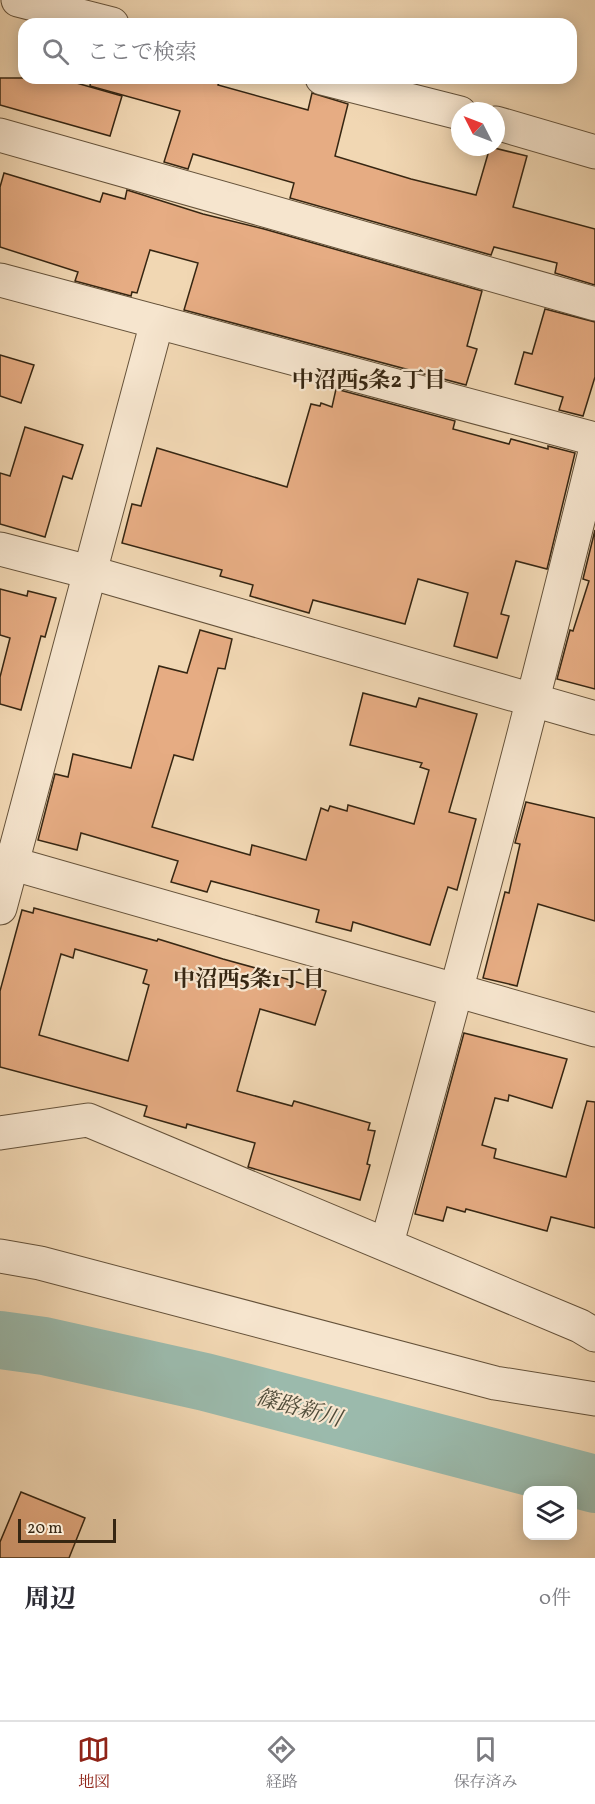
<!DOCTYPE html>
<html lang="ja">
<meta charset="utf-8">
<style>
:root{--surface:#fff;--page:#f2f2f3;--text:#2b2b33;--muted:#7c7c81;--line:#e1e1e2;--accent:#8f2418}
body{margin:0;font-family:Vollkorn,"Noto Serif JP",serif;background:var(--page);color:var(--text)}
.controls{position:absolute;right:18px;bottom:18px;display:grid;overflow:hidden;border-radius:12px;box-shadow:0 3px 15px #0003}
.controls button{width:54px;height:54px;display:grid;place-items:center;padding:0;border:0;border-bottom:2px solid var(--line);background:var(--surface);color:var(--text);font:30px sans-serif}
.compass{position:absolute;left:451px;top:102px;width:54px;height:54px;border-radius:50%;background:var(--surface);box-shadow:0 3px 15px #0003;rotate:312deg}
.scale{position:absolute;left:18px;bottom:15px;width:98px;box-sizing:border-box;padding-left:6px;border:3px solid #362612;border-top:0;font-size:16px;line-height:21px;white-space:nowrap;color:#362612;-webkit-text-stroke:4px #f6e5ce;paint-order:stroke}
.list{margin:0;padding:0;list-style:none}
h2{display:flex;justify-content:space-between;align-items:center;height:78px;margin:0;padding:0 24px;font-size:26px}
h2 small{font-size:20px;font-weight:400;color:var(--muted)}
.icon{flex:none;width:33px;height:33px;fill:none;stroke:currentColor;stroke-width:2;stroke-linecap:round;stroke-linejoin:round}
.map{position:relative;flex:none;width:595px;height:1558px;overflow:hidden}
.search{position:absolute;background:var(--surface);box-shadow:0 3px 15px #0003;left:18px;right:18px;top:18px;height:66px;display:flex;align-items:center;gap:15px;box-sizing:border-box;padding:0 21px;border-radius:18px;color:var(--muted);font-size:22px}
.sheet{height:162px;background:var(--surface)}
nav{display:flex;justify-content:space-around;align-items:center;box-sizing:border-box;height:84px;border-top:2px solid var(--line);background:var(--surface);font-size:16px;color:var(--muted)}
nav a{display:grid;justify-items:center;gap:3px}
nav .on{color:var(--accent)}
.map>svg:first-child{display:block}
</style>
<div class="map">
<svg width="595" height="1558" viewBox="0 0 595 1558">
<rect width="100%" height="100%" fill="#f1d7b3"/>
<filter id="stains"><feTurbulence type="fractalNoise" baseFrequency=".00333" numOctaves="4"/><feColorMatrix values="0 0 0 0 .2 0 0 0 0 .09 0 0 0 0 .02 0 0 0 .5 -.17"/></filter>
<radialGradient id="worn" r=".72"><stop offset=".6" stop-color="#630" stop-opacity="0"/><stop offset="1" stop-color="#630" stop-opacity=".3"/></radialGradient>
<g fill="none" stroke-linecap="round" stroke-linejoin="round">
<polyline stroke="#9bbaac" stroke-width="58" points="0,1340 44,1346 205,1382 595,1484"/>
</g>
<g fill="#e6ac83" stroke="#362612" stroke-width="1.5" fill-rule="evenodd">
<polygon points="0,78 59,78 122,96 110,136 0,105"/>
<polygon points="91,78 220,78 218,85 308,110 312,93 348,104 335,156 411,179 476,195 490,147 527,156 513,207 595,229 595,285 555,273 557,263 494,247 491,255 290,198 294,183 193,154 188,169 164,162 180,111 90,86"/>
<polygon points="4,173 100,202 103,193 125,199 127,190 203,214 264,229 482,291 467,346 477,349 466,385 184,310 198,263 150,250 137,293 132,292 131,296 75,281 78,272 0,247 0,187"/>
<polygon points="545,309 595,322 595,377 583,416 559,410 563,397 515,384 524,352 532,354"/>
<polygon points="0,355 34,365 21,403 0,396"/>
<polygon points="336,389 455,421 453,429 509,444 511,439 548,449 548,446 575,453 547,569 516,561 501,614 509,616 497,658 454,646 468,593 418,579 405,624 313,600 309,613 250,596 253,585 220,576 222,570 122,543 132,504 141,506 157,448 287,487 311,404 320,406 321,403 332,407"/>
<polygon points="25,427 83,445 72,479 63,476 45,537 0,524 0,473 10,476"/>
<polygon points="595,530 595,689 557,679 570,630 573,631 589,581 583,579"/>
<polygon points="0,589 27,596 28,591 56,598 45,637 41,636 21,710 0,704 0,677 10,638 0,635"/>
<polygon points="200,630 232,639 225,669 218,668 193,760 174,755 152,827 250,855 252,845 306,860 321,808 328,811 330,806 347,811 348,805 414,824 429,770 420,767 422,763 350,745 363,693 416,707 419,698 477,714 449,812 476,819 457,890 448,887 430,945 353,922 351,931 316,922 319,910 211,881 207,892 171,882 178,861 81,833 77,850 38,840 55,774 68,777 73,754 131,768 159,666 187,673"/>
<polygon points="526,802 595,818 595,921 538,904 517,986 483,978 505,892 509,893 520,844 515,843"/>
<path d="M34 908 157 941 158 939 223 959 270 972V974L326 991 315 1025 260 1009 237 1091 292 1106 294 1101 370 1123 368 1130 375 1131 367 1164 370 1165 360 1200 248 1167 255 1143 187 1124 186 1128 144 1116 147 1106 0 1067V991L22 910 33 913ZM75 949 147 970 143 983 149 985 128 1061 39 1035 61 954 73 958Z"/>
<polygon points="464,1033 567,1059 552,1108 509,1095 508,1101 495,1098 482,1145 496,1149 494,1158 566,1177 587,1101 595,1102 595,1228 551,1217 547,1231 466,1209 465,1212 447,1207 443,1221 415,1214"/>
<polygon points="21,1492 85,1518 69,1558 0,1558 0,1542"/>
</g>
<g fill="none" stroke-linecap="round" stroke-linejoin="round">
<g stroke="#65523a" stroke-width="35">
<g id="minor">
<polyline points="18,0 112,24"/>
<polyline points="322,78 460,113"/>
<polyline points="496,123 595,152"/>
<polyline points="0,135 595,304"/>
<polyline points="0,280 595,439"/>
<polyline points="0,549 89,572 595,718"/>
<polyline points="0,860 595,1030"/>
<polyline points="0,908 157,322"/>
<polyline points="0,1133 88,1120 580,1326 595,1335"/>
<path d="M387 1243C460 981 530 717 595 452"/>
<polyline points="0,1256 40,1263 495,1383 595,1399"/>
</g>
</g>
<use href="#minor" stroke="#f6e5ce" stroke-width="33"/>
</g>
<g text-anchor="middle" stroke-width="4.5" stroke-linejoin="round" paint-order="stroke">
<g font-size="22" font-weight="bold" fill="#362612" stroke="#f6e5ce">
<text x="369" y="387">中沼西5条2丁目</text>
<text x="249" y="986">中沼西5条1丁目</text>
</g>
<g font-size="22" font-style="italic" fill="#4f4b38" stroke="#f6e5ce">
<text transform="translate(299 1407) rotate(15)" y="8">篠路新川</text>
</g>
</g>
<rect width="100%" height="100%" filter="url(#stains)"/>
<rect width="100%" height="100%" fill="url(#worn)"/>
</svg>
<div class="controls">
<button><svg class="icon" aria-label="layers" viewBox="0 0 24 24"><path d="M12 4l9 5-9 5-9-5zM3 14l9 5 9-5"/></svg></button>
</div>
<svg class="compass" viewBox="-18 -18 36 36"><path d="M0-13l5 13h-10z" fill="#e53935"/><path d="M0 13l5-13h-10z" fill="#7c7c81"/></svg>
<div class="scale">20 m</div>
<div class="search"><svg class="icon" aria-label="search" viewBox="0 0 24 24"><circle cx="10" cy="10" r="6"/><path d="M15 15l6 6"/></svg>ここで検索</div>
</div>
<section class="sheet">
<h2>周辺<small>0件</small></h2>
<ul class="list">
</ul>
</section>
<nav>
<a class="on"><svg class="icon" aria-label="map" viewBox="0 0 24 24"><path d="M3 6l6-2 6 2 6-2v14l-6 2-6-2-6 2zM9 4v14M15 6v14"/></svg>地図</a>
<a><svg class="icon" aria-label="directions" viewBox="0 0 24 24"><path d="M12 3l9 9-9 9-9-9zM9 14v-3h6M13 9l2 2-2 2"/></svg>経路</a>
<a><svg class="icon" aria-label="saved" viewBox="0 0 24 24"><path d="M7 4h10v16l-5-4-5 4z"/></svg>保存済み</a>
</nav>
